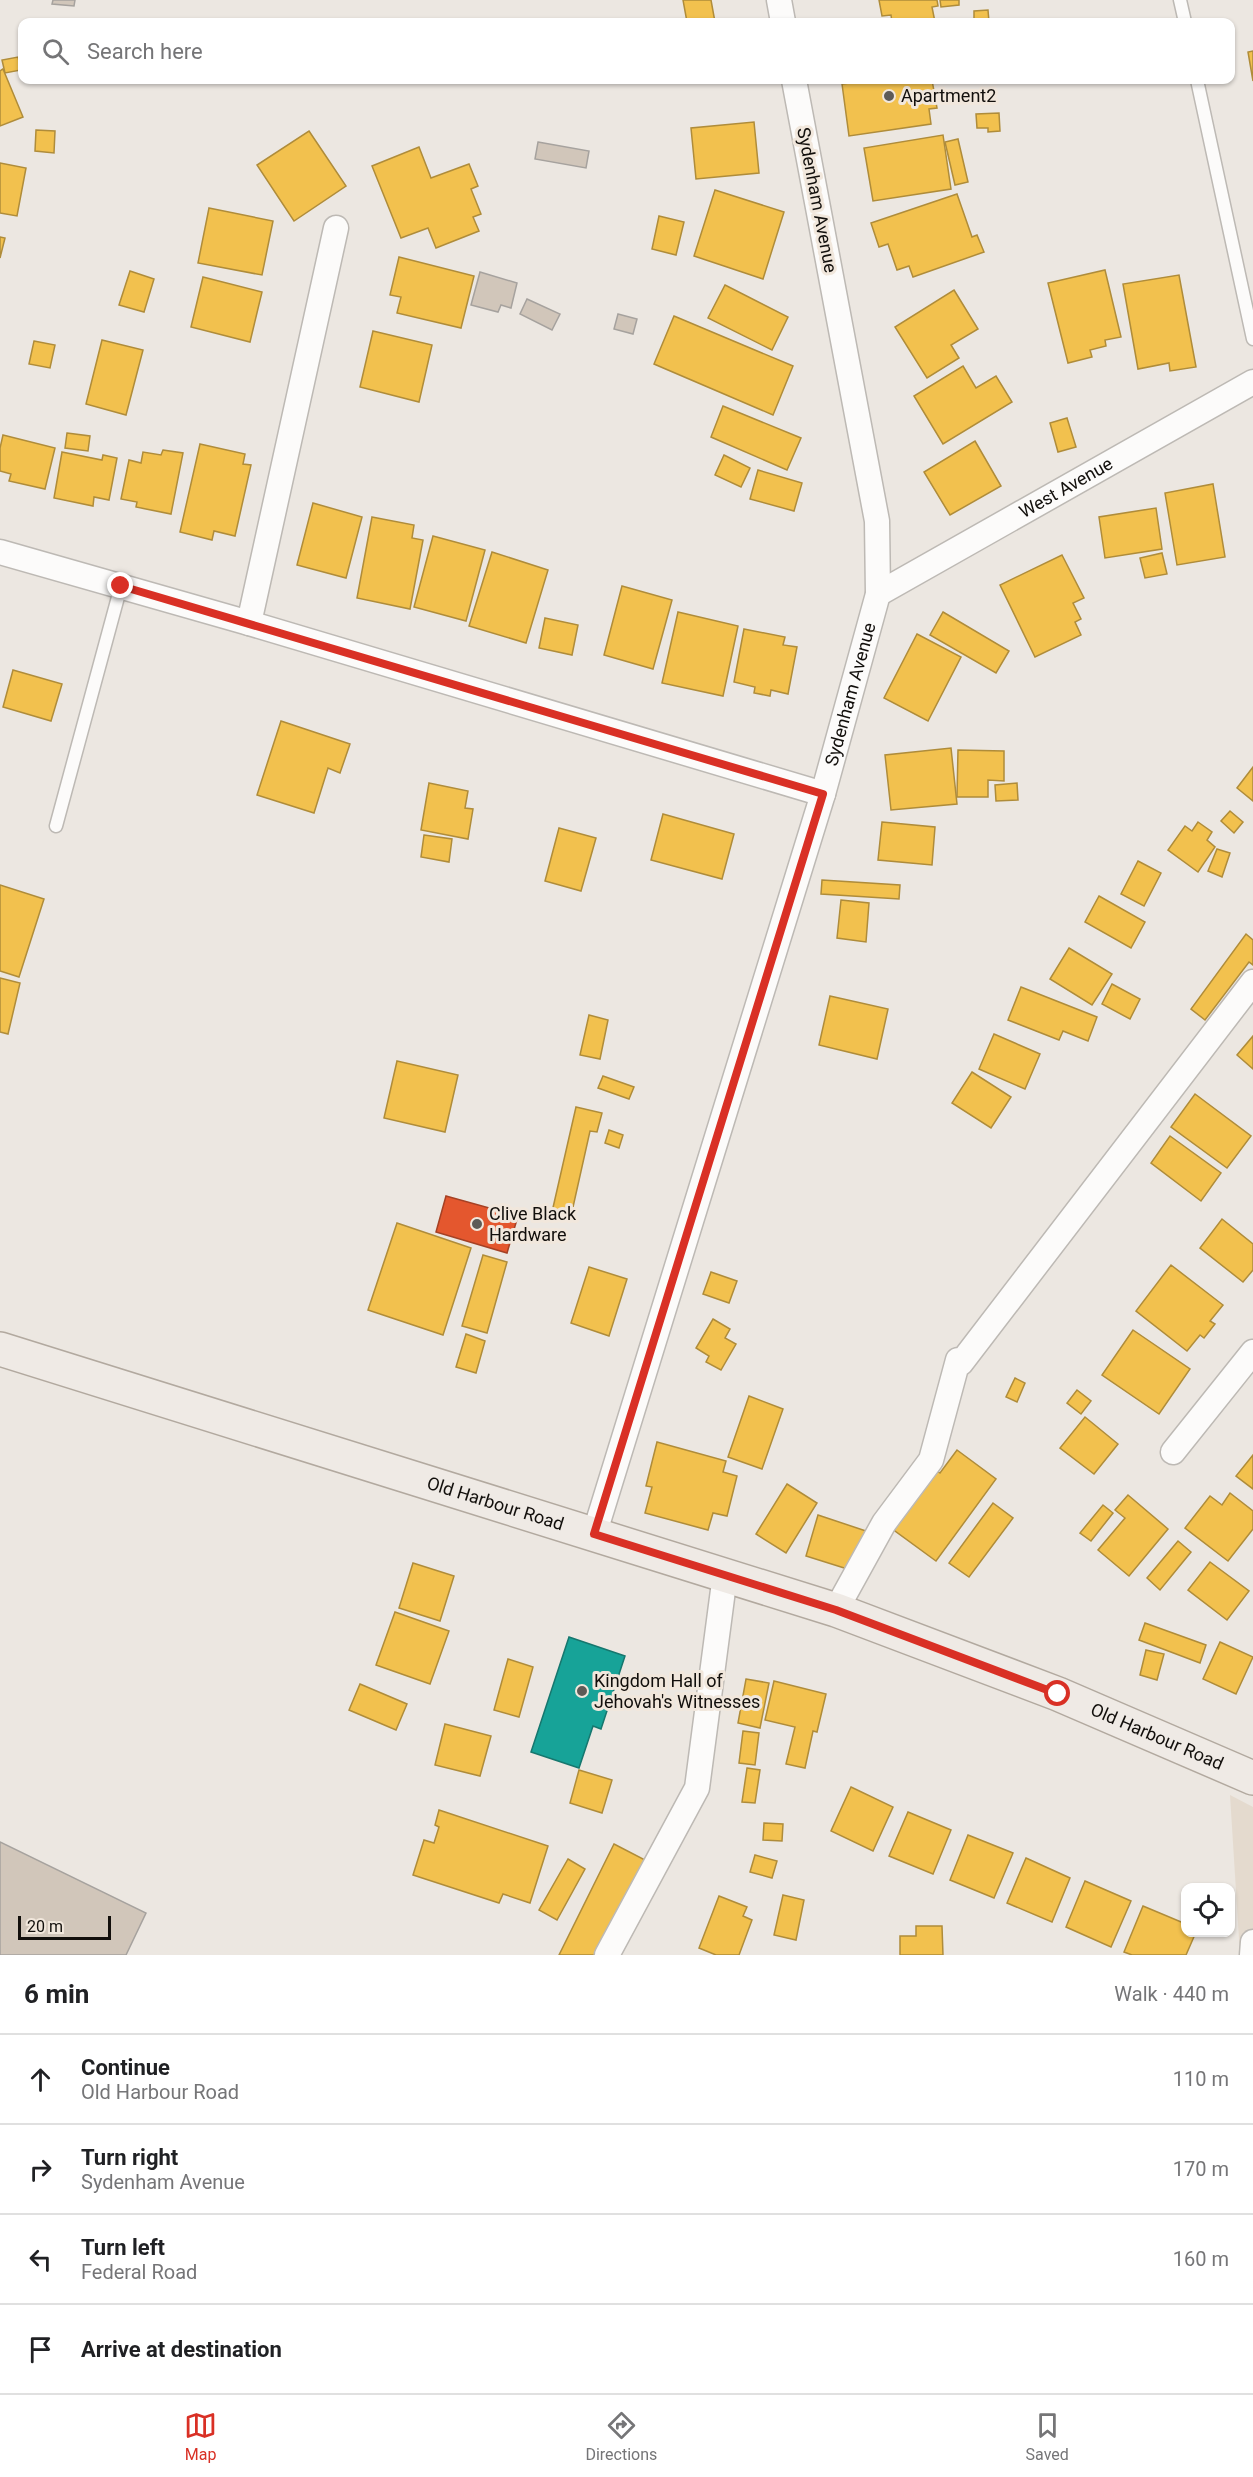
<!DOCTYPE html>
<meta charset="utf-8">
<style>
:root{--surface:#fff;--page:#f2f2f2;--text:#202124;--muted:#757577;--line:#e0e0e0;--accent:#d93025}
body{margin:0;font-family:Roboto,sans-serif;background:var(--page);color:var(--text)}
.controls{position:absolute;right:18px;bottom:18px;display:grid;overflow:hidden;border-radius:12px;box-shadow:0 2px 4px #0004}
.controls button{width:54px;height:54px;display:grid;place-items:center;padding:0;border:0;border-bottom:2px solid var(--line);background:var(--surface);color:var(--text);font:30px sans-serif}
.scale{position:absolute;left:18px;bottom:15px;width:93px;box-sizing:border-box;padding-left:6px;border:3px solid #120f0c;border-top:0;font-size:16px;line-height:21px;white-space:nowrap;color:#120f0c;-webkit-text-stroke:4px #f1e7dc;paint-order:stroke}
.stop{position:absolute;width:18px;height:18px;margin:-14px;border:4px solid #d93025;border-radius:50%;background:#fff}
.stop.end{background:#d93025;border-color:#fff;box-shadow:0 2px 6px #0008}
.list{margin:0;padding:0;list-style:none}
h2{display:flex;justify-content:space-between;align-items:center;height:78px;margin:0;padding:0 24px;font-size:26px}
h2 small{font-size:20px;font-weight:400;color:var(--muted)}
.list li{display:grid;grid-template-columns:39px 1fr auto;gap:18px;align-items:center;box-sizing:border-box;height:90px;padding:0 24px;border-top:2px solid var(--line)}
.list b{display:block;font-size:22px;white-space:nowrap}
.list p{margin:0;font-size:20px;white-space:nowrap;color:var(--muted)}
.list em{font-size:20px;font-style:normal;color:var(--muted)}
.icon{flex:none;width:33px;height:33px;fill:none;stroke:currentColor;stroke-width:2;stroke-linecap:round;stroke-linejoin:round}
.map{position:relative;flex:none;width:1253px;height:1955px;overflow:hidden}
.search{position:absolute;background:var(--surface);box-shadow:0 2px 4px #0004;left:18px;right:18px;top:18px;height:66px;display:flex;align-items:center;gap:15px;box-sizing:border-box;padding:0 21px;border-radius:12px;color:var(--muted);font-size:22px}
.sheet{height:438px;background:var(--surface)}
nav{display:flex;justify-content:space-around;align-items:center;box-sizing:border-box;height:84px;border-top:2px solid var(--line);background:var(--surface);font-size:16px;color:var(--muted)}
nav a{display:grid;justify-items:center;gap:3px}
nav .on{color:var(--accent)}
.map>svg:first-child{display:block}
</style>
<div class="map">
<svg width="1253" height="1955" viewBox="0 0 1253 1955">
<rect width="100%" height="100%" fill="#ece7e1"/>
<polygon fill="#e4dace" points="1230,1795 1253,1807 1253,1955 1240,1955"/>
<g fill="#f2c14e" stroke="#af8c3a" stroke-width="1.5">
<polygon points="683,0 711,0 715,22 687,22"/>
<polygon points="879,0 937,0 938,6 932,7 935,22 892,22 891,15 882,16"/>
<polygon points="940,0 959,0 959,5 941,7"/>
<polygon points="988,10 989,22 974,22 974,11"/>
<polygon points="1253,51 1253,81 1248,52"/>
<polygon points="18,57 21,70 5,73 2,60"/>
<polygon points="3,69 23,117 0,126 0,71"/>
<polygon points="872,80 932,80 937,108 929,109 931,124 849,136 842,84"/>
<polygon points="999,113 1000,131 988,132 988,128 977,128 976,114"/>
<polygon points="754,122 759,173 696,179 691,128"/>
<polygon points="36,130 55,131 54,153 35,151"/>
<polygon points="309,131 346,186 294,221 257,165"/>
<polygon points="943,135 951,189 873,201 864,148"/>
<polygon points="958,139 968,182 955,185 945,142"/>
<polygon points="419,147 431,178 469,164 478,186 471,189 481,214 473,217 479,231 436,248 428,228 401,238 372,166"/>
<polygon points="0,163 26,168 17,216 0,213"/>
<polygon points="715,190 784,212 763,279 694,256"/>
<polygon points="957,194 972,237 977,235 984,252 913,277 909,266 897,270 888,244 879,247 871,223"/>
<polygon points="209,208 273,221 262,275 198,263"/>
<polygon points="659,216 684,222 676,255 652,249"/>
<polygon points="0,237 5,238 0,258"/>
<polygon points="399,257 474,276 461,328 397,313 401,297 390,295"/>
<polygon points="1105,270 1121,337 1105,340 1106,346 1090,350 1092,357 1068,363 1048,283"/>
<polygon points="130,271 154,279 144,312 119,305"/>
<polygon points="1179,275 1196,367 1170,371 1169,363 1138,369 1123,284"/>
<polygon points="203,277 262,292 250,342 191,327"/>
<polygon points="725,285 788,317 772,350 708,318"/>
<polygon points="954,290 978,329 951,345 959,358 927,378 895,327"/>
<polygon points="674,316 793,366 773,415 654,364"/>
<polygon points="373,331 432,345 419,402 360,387"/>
<polygon points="102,340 143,350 126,415 86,404"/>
<polygon points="34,341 55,345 50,368 29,364"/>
<polygon points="963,366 976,388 996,376 1012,402 943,444 914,396"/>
<polygon points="723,406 801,438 787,470 711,437"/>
<polygon points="1067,418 1076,447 1058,452 1050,423"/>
<polygon points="67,433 90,436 88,451 65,448"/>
<polygon points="3,435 55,448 45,489 9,481 11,474 0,471 0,448"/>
<polygon points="975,441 1001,486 950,515 924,472"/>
<polygon points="200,444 245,454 243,464 251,465 235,536 214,531 212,540 180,532"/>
<polygon points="163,450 183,453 171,514 136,507 137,502 121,499 129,460 141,463 143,452 161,455"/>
<polygon points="62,452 102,460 103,455 117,458 109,500 94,497 93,506 54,498"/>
<polygon points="724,455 750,468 741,487 715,475"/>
<polygon points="758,470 802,483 794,511 750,499"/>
<polygon points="1213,484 1225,557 1177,565 1165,493"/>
<polygon points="313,503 362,517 346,578 297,565"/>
<polygon points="1156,508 1162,549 1105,558 1099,517"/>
<polygon points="372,517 414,525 412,538 423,540 410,609 357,598"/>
<polygon points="433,536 485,550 466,621 414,607"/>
<polygon points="492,552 548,570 526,643 469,626"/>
<polygon points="1162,553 1167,574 1145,578 1140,558"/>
<polygon points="1062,555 1084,598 1073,603 1081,619 1075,622 1081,635 1035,657 1000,585"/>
<polygon points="622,586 672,600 653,669 604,655"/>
<polygon points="678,612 738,626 723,696 662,683"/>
<polygon points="943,612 1009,651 996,673 930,635"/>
<polygon points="545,618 578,625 572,655 539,648"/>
<polygon points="744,629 785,637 783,645 797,647 788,694 771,690 770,696 754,693 755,687 734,682"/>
<polygon points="917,634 961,657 928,721 884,698"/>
<polygon points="13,670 62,684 51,721 3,707"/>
<polygon points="281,721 350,744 340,773 328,768 314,813 257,795"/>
<polygon points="951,748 957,804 891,810 885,755"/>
<polygon points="958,750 1004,751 1004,781 988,780 988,797 957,797"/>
<polygon points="1253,767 1253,801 1237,788"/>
<polygon points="429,783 468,791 465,808 473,809 468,839 421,830"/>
<polygon points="1017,783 1018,800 996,801 995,785"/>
<polygon points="1230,811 1243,822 1234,833 1221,821"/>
<polygon points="663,814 734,834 722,879 651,860"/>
<polygon points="882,822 935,827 932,865 878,860"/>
<polygon points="1198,822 1212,832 1207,840 1215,847 1198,872 1168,850 1185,826 1192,831"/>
<polygon points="559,828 596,838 581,891 545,881"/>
<polygon points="424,835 452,839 449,862 421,857"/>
<polygon points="1217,849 1230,853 1222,877 1208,871"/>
<polygon points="1138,861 1161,873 1144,906 1121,894"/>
<polygon points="822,880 900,885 899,899 821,894"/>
<polygon points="0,885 44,899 19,977 0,971"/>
<polygon points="1099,896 1145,922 1131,948 1085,922"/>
<polygon points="841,900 869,903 866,942 837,938"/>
<polygon points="1246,934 1253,940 1253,965 1249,962 1205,1020 1191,1009"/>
<polygon points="1069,948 1112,974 1092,1005 1050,979"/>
<polygon points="0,978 20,983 8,1034 0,1032"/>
<polygon points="1112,984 1140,999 1130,1019 1102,1004"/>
<polygon points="1021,987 1097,1017 1088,1041 1063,1031 1059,1040 1008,1020"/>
<polygon points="830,996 888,1009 877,1059 819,1045"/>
<polygon points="589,1015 608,1020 600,1059 580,1055"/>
<polygon points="994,1034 1040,1054 1025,1089 979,1069"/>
<polygon points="1253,1036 1253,1069 1237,1055"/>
<polygon points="397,1061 458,1075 445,1132 384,1118"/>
<polygon points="972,1072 1011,1097 991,1128 952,1103"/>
<polygon points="603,1076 634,1087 629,1099 598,1088"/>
<polygon points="1195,1094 1251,1136 1227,1168 1171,1127"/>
<polygon points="576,1107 602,1113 597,1132 590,1131 571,1216 552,1212"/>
<polygon points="609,1130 623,1135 619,1148 605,1143"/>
<polygon points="1170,1136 1221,1173 1201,1201 1151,1163"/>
<polygon points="1222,1219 1253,1244 1253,1270 1243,1282 1200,1248"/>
<polygon points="397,1223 471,1248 443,1335 368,1310"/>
<polygon points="483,1255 507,1262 487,1333 462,1326"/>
<polygon points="1171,1265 1223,1305 1210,1321 1215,1324 1204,1338 1200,1335 1187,1351 1136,1311"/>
<polygon points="589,1267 627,1279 609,1336 571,1323"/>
<polygon points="711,1272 737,1281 729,1303 703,1294"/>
<polygon points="713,1319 730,1329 725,1338 736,1344 721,1370 706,1362 709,1356 696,1348"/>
<polygon points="1133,1330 1190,1369 1159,1414 1102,1375"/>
<polygon points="466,1334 485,1341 476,1373 456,1367"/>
<polygon points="1015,1378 1025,1383 1017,1402 1006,1397"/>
<polygon points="1077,1390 1091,1401 1081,1414 1067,1403"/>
<polygon points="749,1396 783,1409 762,1469 728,1457"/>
<polygon points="1085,1417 1118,1444 1094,1474 1060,1448"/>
<polygon points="657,1442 726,1461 723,1472 737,1476 727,1516 713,1513 708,1530 645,1513 652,1487 646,1486"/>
<polygon points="957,1450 996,1479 936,1561 884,1523 931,1467 940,1473"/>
<polygon points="1253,1455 1253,1489 1236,1476"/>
<polygon points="787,1484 817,1503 786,1553 756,1534"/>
<polygon points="1230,1493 1253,1511 1253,1529 1228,1561 1185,1528 1210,1496 1222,1505"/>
<polygon points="1128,1495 1168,1529 1129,1576 1098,1550 1125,1518 1115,1510"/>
<polygon points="993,1503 1013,1518 969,1577 949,1563"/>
<polygon points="1103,1505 1113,1513 1091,1541 1080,1533"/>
<polygon points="818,1515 869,1532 857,1572 806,1556"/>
<polygon points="1178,1541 1191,1552 1160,1590 1147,1578"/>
<polygon points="1210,1562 1249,1591 1227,1620 1188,1590"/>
<polygon points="413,1563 454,1576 440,1621 399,1608"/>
<polygon points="395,1612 449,1631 430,1684 376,1665"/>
<polygon points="1145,1623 1206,1645 1200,1663 1139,1640"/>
<polygon points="1220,1642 1253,1657 1236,1694 1203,1679"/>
<polygon points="1146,1650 1164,1654 1157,1680 1140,1675"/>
<polygon points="508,1659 533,1667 519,1717 494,1710"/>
<polygon points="746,1679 769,1683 760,1728 738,1723"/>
<polygon points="774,1681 826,1694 817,1732 813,1731 805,1768 786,1764 795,1727 765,1720"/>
<polygon points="360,1684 407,1704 396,1730 349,1710"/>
<polygon points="445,1724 491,1736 480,1776 435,1765"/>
<polygon points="743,1731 759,1733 755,1765 739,1763"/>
<polygon points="747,1768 760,1770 755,1803 742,1802"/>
<polygon points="579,1770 612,1780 602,1813 570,1803"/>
<polygon points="851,1787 893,1807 873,1851 831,1831"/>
<polygon points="439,1810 548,1846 530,1903 503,1894 499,1903 413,1875 424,1840 434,1843 439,1827 435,1825"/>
<polygon points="908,1812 951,1830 933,1874 889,1856"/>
<polygon points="764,1823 783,1824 782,1841 763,1840"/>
<polygon points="968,1835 1013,1853 994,1898 950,1880"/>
<polygon points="614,1844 647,1861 601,1955 559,1955"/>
<polygon points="755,1855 777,1861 772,1878 750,1872"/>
<polygon points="1026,1858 1070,1878 1052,1922 1007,1903"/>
<polygon points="568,1859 585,1869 557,1920 539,1910"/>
<polygon points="1085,1881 1131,1901 1111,1947 1066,1927"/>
<polygon points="783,1895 804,1900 796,1940 774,1935"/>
<polygon points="719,1896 747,1907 743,1916 752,1920 739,1955 716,1955 699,1948"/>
<polygon points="1143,1906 1186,1924 1186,1932 1196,1932 1186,1955 1132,1955 1124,1952"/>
<polygon points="916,1926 942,1926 943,1955 900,1955 900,1936 916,1936"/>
</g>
<polygon fill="#e4572e" stroke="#a54124" stroke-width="1.5" points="446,1196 518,1216 507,1253 436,1232"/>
<polygon fill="#17a398" stroke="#16776e" stroke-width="1.5" points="569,1637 625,1656 601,1729 593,1726 579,1768 531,1752"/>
<g fill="#d1c6ba" stroke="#a6a29e" stroke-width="1.5">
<polygon points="53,0 75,0 74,6 52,4"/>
<polygon points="538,142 589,151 586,168 535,159"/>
<polygon points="480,272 517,283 511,308 501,305 498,312 471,305"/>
<polygon points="527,299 560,314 552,330 520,314"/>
<polygon points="618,314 637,319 633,334 614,329"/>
<polygon points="0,1842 146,1913 126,1955 0,1955"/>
</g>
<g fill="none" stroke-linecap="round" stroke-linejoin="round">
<g stroke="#bdb9b4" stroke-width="15">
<g id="service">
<polyline points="1180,0 1185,22"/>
<polyline points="1197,80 1253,339"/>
<polyline points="56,826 121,586"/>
</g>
</g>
<g stroke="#bdb9b4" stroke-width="27">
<g id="minor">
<polyline points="779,0 783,22"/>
<polyline points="0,552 249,623 823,794"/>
<path id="s1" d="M878 594 1253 382"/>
<polyline points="249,623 336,228"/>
<polyline points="1173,1452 1253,1352"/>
<path id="s2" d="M594 1535 823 794 878 594 877 521 794 80"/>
<polyline points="836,1610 884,1523 931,1460 958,1360 961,1363 1253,982"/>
<polyline points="607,1955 697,1788 725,1575"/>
<polyline points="1252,1955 1253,1942"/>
</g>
</g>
<g stroke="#b2a99f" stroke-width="36">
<g id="primary">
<path id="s3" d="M0 1349 836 1610 1058 1694 1253 1778"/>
</g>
</g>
<use href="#service" stroke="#fcfbfa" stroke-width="12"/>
<use href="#minor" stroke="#fcfbfa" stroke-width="24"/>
<use href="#primary" stroke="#efeae5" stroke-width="33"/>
</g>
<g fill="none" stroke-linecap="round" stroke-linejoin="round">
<polyline stroke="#d93025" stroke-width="8" points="121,586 823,794 594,1534 836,1610 1058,1694"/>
</g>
<g fill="#5e5b57" stroke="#f1e7dc" stroke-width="2">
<circle cx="889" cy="96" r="6"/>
<circle cx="477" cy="1224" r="6"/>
<circle cx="582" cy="1691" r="6"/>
</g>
<g text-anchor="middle" stroke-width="6" stroke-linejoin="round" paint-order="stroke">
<g font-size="18" fill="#120f0c" stroke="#f1e7dc" text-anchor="start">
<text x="901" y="102">Apartment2</text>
<text x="489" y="1220">Clive Black<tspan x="489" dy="21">Hardware</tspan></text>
<text x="594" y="1687">Kingdom Hall of<tspan x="594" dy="21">Jehovah's Witnesses</tspan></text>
</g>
<g font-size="18" fill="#120f0c" stroke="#f1e7dc">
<text transform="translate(817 200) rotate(79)" y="6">Sydenham Avenue</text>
<text dy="6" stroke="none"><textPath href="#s1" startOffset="216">West Avenue</textPath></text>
<text dy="6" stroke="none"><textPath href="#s2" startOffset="879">Sydenham Avenue</textPath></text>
<text dy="6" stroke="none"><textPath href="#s3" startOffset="519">Old Harbour Road</textPath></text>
<text dy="6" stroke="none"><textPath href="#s3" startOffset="1221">Old Harbour Road</textPath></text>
</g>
</g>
</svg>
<div class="controls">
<button><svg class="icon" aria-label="locate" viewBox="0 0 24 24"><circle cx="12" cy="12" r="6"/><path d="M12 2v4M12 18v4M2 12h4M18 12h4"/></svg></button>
</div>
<div class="scale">20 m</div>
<div class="stop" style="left:1058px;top:1694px"></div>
<div class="stop end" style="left:121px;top:586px"></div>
<div class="search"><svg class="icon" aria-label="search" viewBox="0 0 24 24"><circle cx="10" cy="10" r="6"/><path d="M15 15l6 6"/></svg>Search here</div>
</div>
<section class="sheet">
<h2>6 min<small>Walk · 440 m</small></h2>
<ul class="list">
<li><svg class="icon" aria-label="ahead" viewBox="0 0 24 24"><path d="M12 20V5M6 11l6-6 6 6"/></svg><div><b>Continue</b><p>Old Harbour Road</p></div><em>110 m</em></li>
<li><svg class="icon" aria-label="right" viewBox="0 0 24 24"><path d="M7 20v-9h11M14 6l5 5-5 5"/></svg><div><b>Turn right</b><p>Sydenham Avenue</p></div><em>170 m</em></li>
<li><svg class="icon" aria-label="left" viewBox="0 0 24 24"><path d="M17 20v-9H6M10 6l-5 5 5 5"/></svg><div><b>Turn left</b><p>Federal Road</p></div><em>160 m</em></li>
<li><svg class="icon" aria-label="arrive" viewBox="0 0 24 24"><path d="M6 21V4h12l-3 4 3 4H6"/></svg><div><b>Arrive at destination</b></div></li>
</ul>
</section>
<nav>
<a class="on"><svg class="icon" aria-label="map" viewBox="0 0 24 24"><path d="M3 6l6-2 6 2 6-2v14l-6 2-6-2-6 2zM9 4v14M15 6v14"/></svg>Map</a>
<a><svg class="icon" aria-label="directions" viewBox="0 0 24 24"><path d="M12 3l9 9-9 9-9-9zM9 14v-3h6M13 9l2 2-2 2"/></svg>Directions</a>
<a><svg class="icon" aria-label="saved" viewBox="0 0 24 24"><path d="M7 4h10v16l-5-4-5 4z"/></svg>Saved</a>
</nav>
